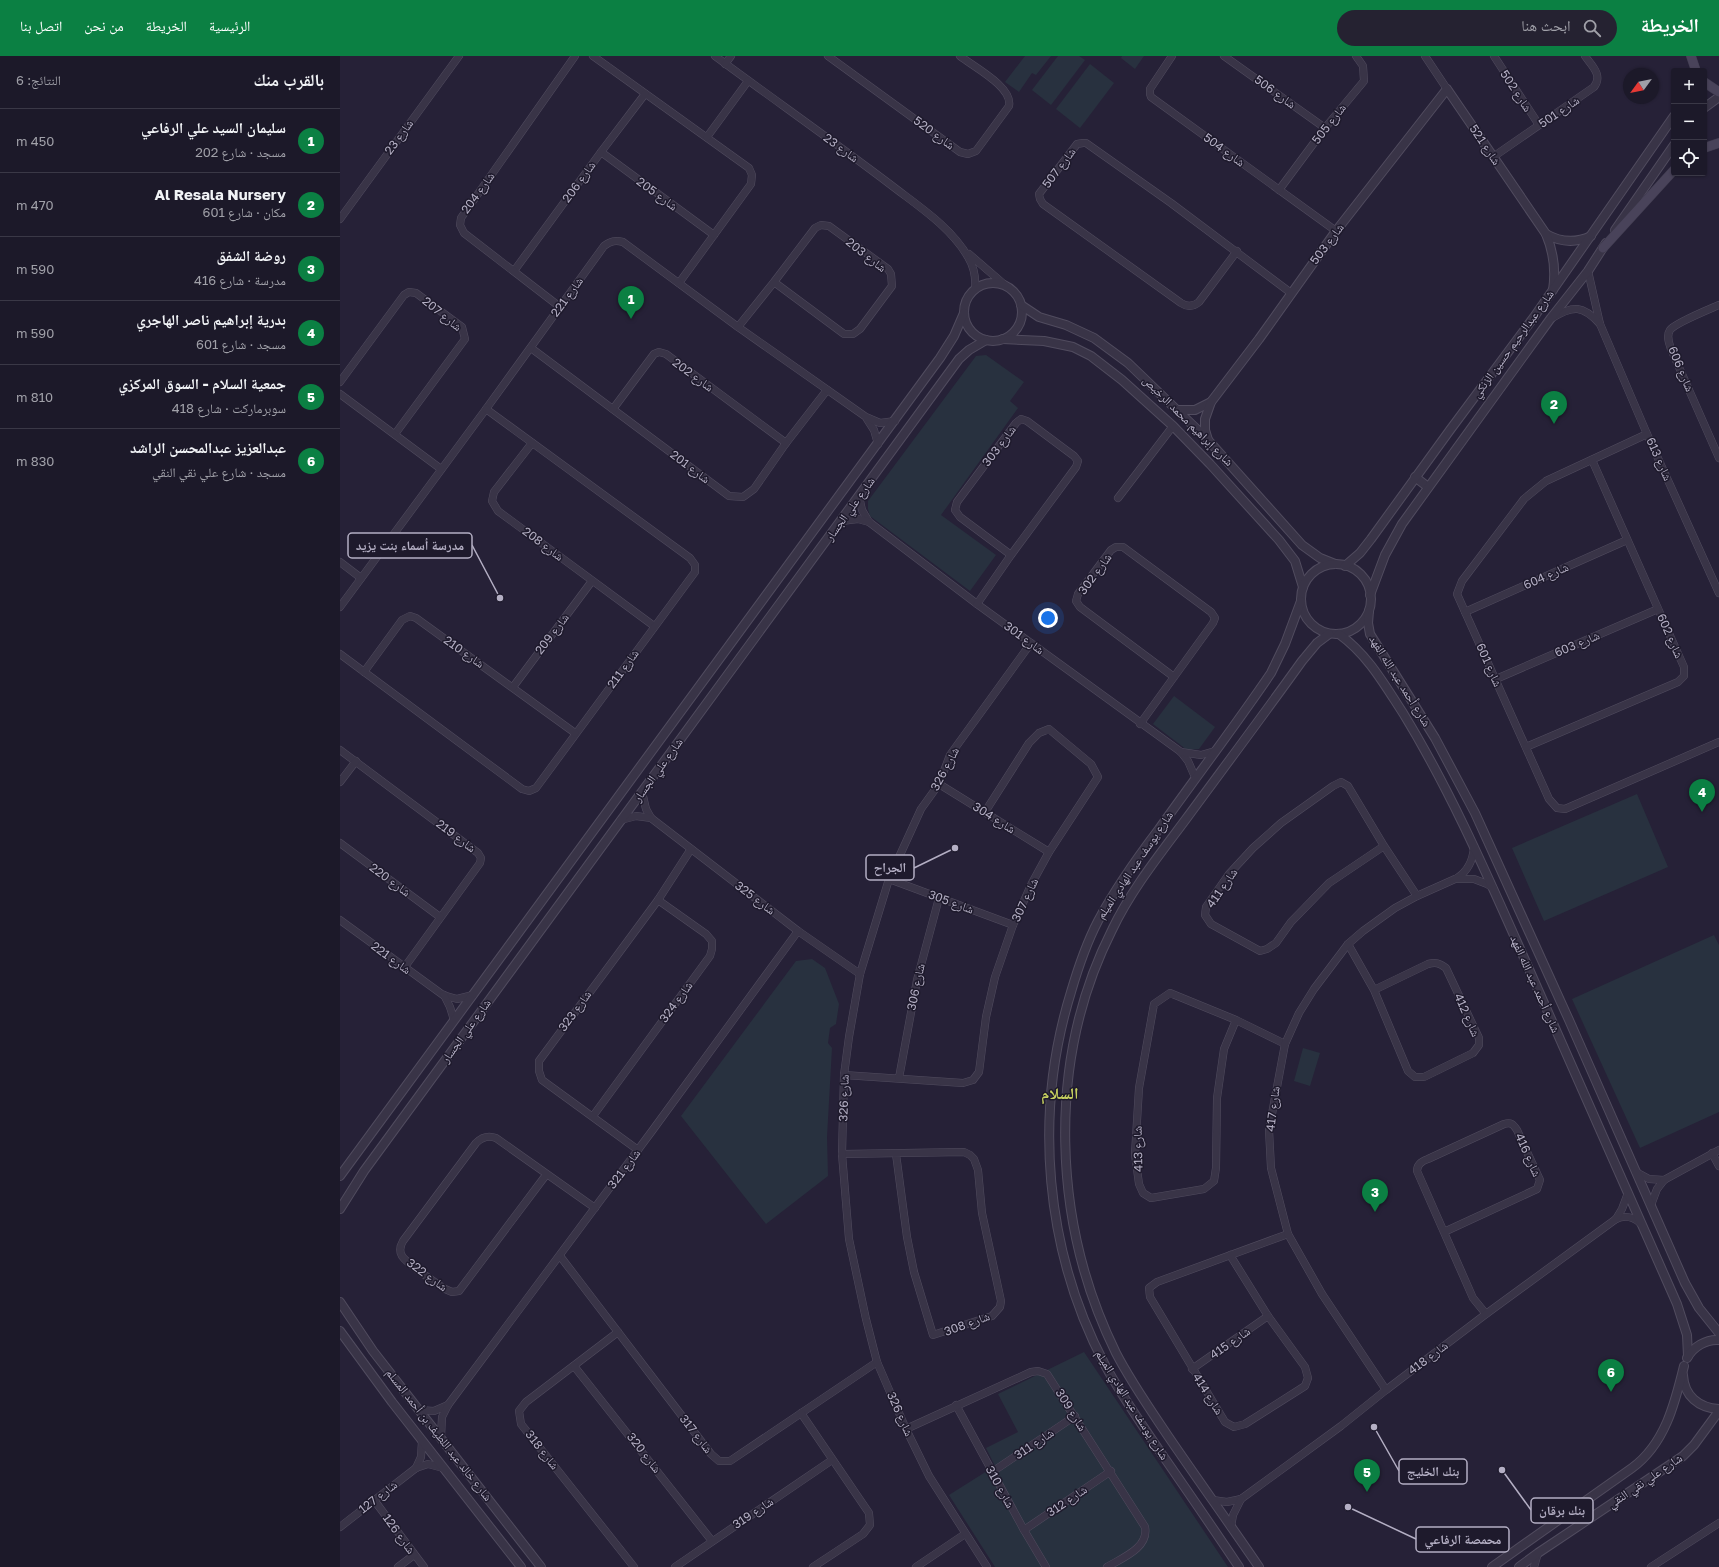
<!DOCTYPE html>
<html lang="ar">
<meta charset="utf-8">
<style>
:root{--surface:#1c1929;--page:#252231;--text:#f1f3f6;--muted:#a0a0a8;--line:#3a3846;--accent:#0b8043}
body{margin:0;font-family:"Golos Text","Noto Naskh Arabic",sans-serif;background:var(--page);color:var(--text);direction:rtl}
.controls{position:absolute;right:12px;top:12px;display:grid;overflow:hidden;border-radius:4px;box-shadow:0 1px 3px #0004}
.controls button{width:36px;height:36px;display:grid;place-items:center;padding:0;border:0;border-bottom:1px solid var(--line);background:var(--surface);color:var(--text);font:20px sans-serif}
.compass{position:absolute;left:1283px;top:12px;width:36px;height:36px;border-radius:50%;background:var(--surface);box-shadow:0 1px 3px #0004;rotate:237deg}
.you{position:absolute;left:708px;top:562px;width:14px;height:14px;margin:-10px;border:3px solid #fff;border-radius:50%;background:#1a73e8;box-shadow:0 0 0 6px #1a73e833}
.badge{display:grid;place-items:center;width:26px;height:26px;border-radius:50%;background:var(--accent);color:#fff;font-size:13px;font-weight:700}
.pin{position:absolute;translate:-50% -33px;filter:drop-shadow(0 1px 2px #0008)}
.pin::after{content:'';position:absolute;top:21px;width:14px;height:12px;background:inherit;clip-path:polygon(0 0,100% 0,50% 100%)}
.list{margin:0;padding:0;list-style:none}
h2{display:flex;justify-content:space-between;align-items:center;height:52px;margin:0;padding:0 16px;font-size:17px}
h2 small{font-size:13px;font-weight:400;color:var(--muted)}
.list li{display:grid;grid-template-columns:26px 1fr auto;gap:12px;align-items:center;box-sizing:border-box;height:64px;padding:0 16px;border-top:1px solid var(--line)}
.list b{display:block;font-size:15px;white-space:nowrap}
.list p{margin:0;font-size:13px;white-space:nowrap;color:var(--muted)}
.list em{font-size:13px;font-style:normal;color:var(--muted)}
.icon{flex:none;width:22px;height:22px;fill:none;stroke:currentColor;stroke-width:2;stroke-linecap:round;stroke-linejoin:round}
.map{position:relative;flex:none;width:1379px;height:1511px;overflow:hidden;direction:ltr}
header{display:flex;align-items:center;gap:24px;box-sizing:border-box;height:56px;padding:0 20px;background:var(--accent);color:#fff}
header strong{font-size:19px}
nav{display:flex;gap:22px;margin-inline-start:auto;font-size:14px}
.search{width:280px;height:36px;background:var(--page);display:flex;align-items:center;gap:10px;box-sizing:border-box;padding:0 14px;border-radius:22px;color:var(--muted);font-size:15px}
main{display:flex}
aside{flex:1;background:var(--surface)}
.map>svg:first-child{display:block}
</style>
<header>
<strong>الخريطة</strong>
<div class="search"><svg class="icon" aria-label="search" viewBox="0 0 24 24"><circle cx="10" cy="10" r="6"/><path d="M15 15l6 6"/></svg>ابحث هنا</div>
<nav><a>الرئيسية</a><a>الخريطة</a><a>من نحن</a><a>اتصل بنا</a></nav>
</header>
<main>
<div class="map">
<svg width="1379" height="1511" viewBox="0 0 1379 1511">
<rect width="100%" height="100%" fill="#262137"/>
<g fill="#28313f">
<polygon points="685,0 711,0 696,19 692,17 679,36 665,26"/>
<polygon points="718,0 739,0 745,4 711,49 692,34"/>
<polygon points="782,0 804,0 795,13 781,2"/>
<polygon points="750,8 774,27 740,72 716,53"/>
<polygon points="646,299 684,326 670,345 678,352 601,459 656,499 630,535 530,460 528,453 528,445 636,300"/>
<polygon points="834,640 875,671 859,693 847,694 813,668"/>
<polygon points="1297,738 1328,811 1204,865 1172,792"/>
<polygon points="1374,879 1379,889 1379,1056 1300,1092 1232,943"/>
<polygon points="472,903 485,912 499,948 496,968 490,972 488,987 492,992 487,1081 488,1120 426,1168 341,1060 456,905"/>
<polygon points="963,992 980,997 970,1030 954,1025"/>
<polygon points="744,1296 888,1511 655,1511 609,1439 655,1410 646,1392 678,1376 658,1338"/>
</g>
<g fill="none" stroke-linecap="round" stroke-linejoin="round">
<g stroke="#514c5f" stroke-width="8">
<g id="minor">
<polyline points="253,0 409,112 412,119 411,128 339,227"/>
<path d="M375 0C433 43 493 85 551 129 578 150 611 171 628 201 634 211 636 222 635 233"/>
<path d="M488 0 620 96 628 98 636 95 669 50C673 31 634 11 620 0"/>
<polyline points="832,0 810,33 810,38 811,41 996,175"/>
<polyline points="884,0 985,72"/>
<polyline points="1085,0 1107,33"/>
<polyline points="1154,0 1199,69"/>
<polyline points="385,8 391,0"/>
<polyline points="367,81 408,25"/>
<polyline points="261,96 374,179"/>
<path d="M1153 101 1254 31C1263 19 1252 10 1245 0"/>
<polyline points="939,134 985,72 1024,25 1023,10 1016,0"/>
<polyline points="0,163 119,0"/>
<path d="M897 195 859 246C853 251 847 251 841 247L703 148 700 143 699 138 737 88 743 87H746L831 147 951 237"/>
<polyline points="629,198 666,230"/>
<polyline points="174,215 261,96 305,38"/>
<polyline points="1248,215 1260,268 1307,378 1379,537"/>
<path d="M1379 249C1370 253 1335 267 1330 274 1326 280 1329 287 1331 293L1379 402"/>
<polyline points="220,251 124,177 120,169 121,162 235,0"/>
<path d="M1212 262C1233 249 1243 249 1260 268"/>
<polyline points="398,271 434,226 504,278 513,278 520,273 552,230 551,218 548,213 489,170 481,169 475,172 434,226"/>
<polyline points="191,292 389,440 403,441 414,433 446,387 487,334"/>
<polyline points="0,326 64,239 69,236 76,237 122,271 125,283 55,378"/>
<polyline points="0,338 101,413"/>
<polyline points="273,353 314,298 319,296 326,298 446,387"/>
<polyline points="527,363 534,374 538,388"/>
<polyline points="1307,378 1206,425 1184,443 1122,525 1117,538 1209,743 1217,752 1225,753 1379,686"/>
<polyline points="192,387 154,436 152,445 158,455 314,570"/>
<polyline points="519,440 522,454 529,466 637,548 841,696 848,705 855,721"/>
<polyline points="778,442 833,370"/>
<polyline points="502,465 518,463 529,466"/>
<polyline points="0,506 21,522"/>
<polyline points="637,548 671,499 736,411 738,405 734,400 687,365 681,363 676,367 617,446 615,454 620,461 671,499"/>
<path d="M0 551 146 353 264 190C271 185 275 184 283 186L398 271 526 361 540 367 555 365"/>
<polyline points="1125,556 1287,484"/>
<polyline points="0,598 182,733 189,735 196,732 355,516 355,509 350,502 146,353"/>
<polyline points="24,616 62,564 70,560 76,562 235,677"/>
<polyline points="1156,623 1318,553"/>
<polyline points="173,631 252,525"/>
<polyline points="800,668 873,567 875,562 871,556 783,491 776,491 771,494 738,538 736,545 740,551 834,621"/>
<polyline points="1186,691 1338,626 1344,620 1344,611 1252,404"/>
<polyline points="0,694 138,797 141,802 140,807 64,912"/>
<polyline points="841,696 861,699 875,695"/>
<polyline points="0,726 16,705"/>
<polyline points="599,728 709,796"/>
<polyline points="302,736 306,753 311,762 458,875 520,918"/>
<polyline points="281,764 296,760 311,762"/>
<polyline points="0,787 100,861"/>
<polyline points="1044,790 989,827 951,866 936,887 927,893 920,895 871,868 865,859 866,851 889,818 913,792 941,767 993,730 1001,726 1008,730 1044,790 1077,840"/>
<path d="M1117 822C1128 815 1133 804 1134 791"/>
<polyline points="549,823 673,869"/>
<polyline points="0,864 103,939 117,943 133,939"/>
<path d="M1008 888 1034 934 1068 1015 1075 1021H1084L1133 997 1139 989V982L1106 912C1099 907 1096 906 1088 908L1034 934"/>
<polyline points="104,939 110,951 114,964"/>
<polyline points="896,964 884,993 877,1042 876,1112 874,1125 864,1133 811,1142 803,1137 799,1128 795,1098 799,1032 814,948 830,937 896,964 945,988"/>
<polyline points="504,1019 623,1027 633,1024 639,1016 646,961 655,921 673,869 692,827 709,796 758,721 751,708 709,673 699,677 689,687 645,756"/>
<polyline points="559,1022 577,924 599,842"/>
<polyline points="253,1060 370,900 372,893 372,885 366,878 318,844"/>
<polyline points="298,1094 202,1024 199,1015 199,1005 318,844 351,793"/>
<polyline points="1372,1097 1379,1110"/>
<polyline points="502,1098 624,1096 630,1099 634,1103 638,1114 642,1157 661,1245 660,1251 652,1260 593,1279 574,1216 567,1181 556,1098"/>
<polyline points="1296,1116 1309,1123 1324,1124"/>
<path d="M206 1119 119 1235 112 1236 105 1233C95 1226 68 1209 62 1200 59 1195 60 1190 63 1185L136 1087C142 1081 148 1079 156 1082L255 1152"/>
<polyline points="1311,1149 1317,1133 1324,1124 1379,1094"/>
<path d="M1276 1163C1285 1159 1294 1161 1301 1168"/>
<path d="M1104 1176 1197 1133 1200 1124 1177 1074C1173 1068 1171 1066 1164 1068L1088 1103C1082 1105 1077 1108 1077 1115L1133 1242 1146 1258"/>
<polyline points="890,1199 928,1260 965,1311 968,1322 965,1330 905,1368 894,1371 885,1366 810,1241 809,1232 817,1226 948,1178"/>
<polyline points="220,1200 371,1398 379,1405 390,1405 537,1306"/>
<polyline points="278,1276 186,1346 179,1355 181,1368 294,1511"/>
<polyline points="234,1310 372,1485"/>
<polyline points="852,1313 928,1260"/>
<polyline points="1046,1334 982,1238 948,1178 931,1112 929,1074 945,988 959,957 974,933 1008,888 1023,875 1055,852 1077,840 1115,823 1134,823 1147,828 1153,832"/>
<polyline points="616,1349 684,1474 706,1511"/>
<polyline points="79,1354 94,1355 108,1349"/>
<polyline points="461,1357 529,1457 530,1469 523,1478 473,1511"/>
<path d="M566 1373 691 1316 698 1315 707 1318 805 1471C809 1492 782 1502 767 1511"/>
<polyline points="101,1381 102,1361 108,1349 312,1075 458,875"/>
<polyline points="76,1412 81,1401 82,1385"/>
<polyline points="652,1416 735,1360"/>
<polyline points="34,1444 84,1511"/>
<polyline points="873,1444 887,1446 901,1443 1001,1370 1046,1334 1146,1258 1276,1163 1282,1153 1288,1137"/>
<polyline points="0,1471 76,1412 88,1408 103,1412"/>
<polyline points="891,1471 893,1459 901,1443"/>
<polyline points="684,1474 771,1415"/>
<polyline points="58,1511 74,1499"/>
<polyline points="335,1511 492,1404"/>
<polyline points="576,1511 625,1478"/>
<polyline points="647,1511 589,1420 566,1373 537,1306 526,1263 509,1183 502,1098 504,1019 509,981 520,918 549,823 581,753 599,728 610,699 691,587"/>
<polyline points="1194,1511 1198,1497"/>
<polyline points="1311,1511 1379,1467"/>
</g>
</g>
<g stroke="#514c5f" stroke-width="10">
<g id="tertiary">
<polyline points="1364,52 1379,41"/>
<polyline points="1275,174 1334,89"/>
<path d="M1206 178C1220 186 1236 187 1251 180"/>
<circle cx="653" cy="256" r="29"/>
<polyline points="681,249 699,261 726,269 754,282 788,307 868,384 962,489 980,502 995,508"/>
<polyline points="663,283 704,285 733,291 751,300 782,324 833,370 870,408 939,484 955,505 963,531"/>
<polyline points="838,354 855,354 871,346"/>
<path d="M868 384 865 374V363L871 346 919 283 996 175 1107 33 1206 178C1214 197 1216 214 1213 234"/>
<polyline points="1075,421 1088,431"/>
<circle cx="996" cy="543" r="35"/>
<polyline points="1005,510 1020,497 1031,483 1110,374 1194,261 1334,60"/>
<polyline points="1030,539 1045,499 1062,468 1211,262 1248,215 1266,187"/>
<polyline points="1029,555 1028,567 1030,578 1095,682 1135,757 1229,964 1345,1227 1359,1252 1379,1277"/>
<path d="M999 578C1028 599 1044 628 1063 657 1109 732 1145 814 1181 895 1233 1013 1285 1131 1337 1248L1347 1279 1348 1300"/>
<polyline points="0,1120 600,302 614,280 624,257"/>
<polyline points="0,1153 24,1115 619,303 629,294 646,284"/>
<polyline points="0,1246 33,1295 201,1511"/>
<polyline points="0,1275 52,1346 181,1511"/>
<path d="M1347 1302C1353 1291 1366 1283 1379 1284"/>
<path d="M1343 1319C1344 1340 1359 1352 1379 1353"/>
<path d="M899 1511C873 1472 846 1433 819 1394 801 1367 781 1339 765 1309 705 1195 693 1059 731 936 738 912 746 888 758 865 775 833 797 802 819 773 856 721 895 670 931 617L945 588 961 545"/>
<path d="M919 1511C889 1467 858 1424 828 1380 810 1353 791 1326 776 1297 712 1167 706 1005 772 874 791 834 820 798 846 763 885 710 924 658 962 605L977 587 989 578"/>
<path d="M1152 1511 1292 1412C1325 1388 1335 1347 1344 1310"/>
<polyline points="1179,1511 1198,1497 1343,1400 1354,1389 1379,1355"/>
</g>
</g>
<g stroke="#3f3b4e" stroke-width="10">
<g id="secondary">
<polyline points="1351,0 1356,15"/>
<polyline points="1364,26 1379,36"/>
<polyline points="1364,92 1379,87"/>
<polyline points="1263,192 1334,114"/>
</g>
</g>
<use href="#minor" stroke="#393447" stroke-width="7"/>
<use href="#tertiary" stroke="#393447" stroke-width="8"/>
<use href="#secondary" stroke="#49435a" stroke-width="9"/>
</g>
<g text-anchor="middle" stroke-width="3" stroke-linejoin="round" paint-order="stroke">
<g font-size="12" fill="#b4afc4" stroke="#1e1a2c">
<text transform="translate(1176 35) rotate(57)" y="4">شارع 502</text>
<text transform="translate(935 36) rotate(36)" y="4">شارع 506</text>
<text transform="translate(1219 56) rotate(-34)" y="4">شارع 501</text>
<text transform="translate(989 68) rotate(-52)" y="4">شارع 505</text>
<text transform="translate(594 77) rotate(36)" y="4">شارع 520</text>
<text transform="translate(59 81) rotate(-54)" y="4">شارع 23</text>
<text transform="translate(1145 89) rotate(56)" y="4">شارع 521</text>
<text transform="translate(501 92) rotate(36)" y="4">شارع 23</text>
<text transform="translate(884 94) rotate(36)" y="4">شارع 504</text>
<text transform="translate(719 112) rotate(-53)" y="4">شارع 507</text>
<text transform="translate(239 126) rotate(-54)" y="4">شارع 206</text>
<text transform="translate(138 137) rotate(-54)" y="4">شارع 204</text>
<text transform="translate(317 138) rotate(36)" y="4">شارع 205</text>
<text transform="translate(987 188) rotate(-53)" y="4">شارع 503</text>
<text transform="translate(526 199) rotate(38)" y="4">شارع 203</text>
<text transform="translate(227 241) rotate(-54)" y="4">شارع 221</text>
<text transform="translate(102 258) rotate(39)" y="4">شارع 207</text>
<text transform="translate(1173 288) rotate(-54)" y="4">شارع عبدالرحيم حسين الزنكي</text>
<text transform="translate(1341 313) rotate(67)" y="4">شارع 606</text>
<text transform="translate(353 319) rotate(36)" y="4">شارع 202</text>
<text transform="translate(848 365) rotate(45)" y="4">شارع إبراهيم محمد الرخيص</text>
<text transform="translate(659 390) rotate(-53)" y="4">شارع 303</text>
<text transform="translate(1319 403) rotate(66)" y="4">شارع 613</text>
<text transform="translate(350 411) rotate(37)" y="4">شارع 201</text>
<text transform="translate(510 453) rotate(-54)" y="4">شارع علي الجسار</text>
<text transform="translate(203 488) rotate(37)" y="4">شارع 208</text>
<text transform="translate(755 518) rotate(-54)" y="4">شارع 302</text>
<text transform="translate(1206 520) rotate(-24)" y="4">شارع 604</text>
<text transform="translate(212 578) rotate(-53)" y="4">شارع 209</text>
<text transform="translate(1330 580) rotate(66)" y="4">شارع 602</text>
<text transform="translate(684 582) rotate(36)" y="4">شارع 301</text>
<text transform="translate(1237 588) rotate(-23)" y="4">شارع 603</text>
<text transform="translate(124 596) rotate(35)" y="4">شارع 210</text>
<text transform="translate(1149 609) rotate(66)" y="4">شارع 601</text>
<text transform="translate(283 613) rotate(-54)" y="4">شارع 211</text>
<text transform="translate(1060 625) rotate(58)" y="4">شارع أحمد عبد الله الفهد</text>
<text transform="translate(605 713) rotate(-62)" y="4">شارع 326</text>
<text transform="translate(318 714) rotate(-54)" y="4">شارع علي الجسار</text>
<text transform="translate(654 762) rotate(32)" y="4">شارع 304</text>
<text transform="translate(116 780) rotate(37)" y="4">شارع 219</text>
<text transform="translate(795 809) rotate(-56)" y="4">شارع يوسف عبد الهادي الميلم</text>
<text transform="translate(50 824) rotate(36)" y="4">شارع 220</text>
<text transform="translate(882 832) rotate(-55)" y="4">شارع 411</text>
<text transform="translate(415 842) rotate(37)" y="4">شارع 325</text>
<text transform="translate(685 844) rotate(-65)" y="4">شارع 307</text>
<text transform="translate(611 846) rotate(20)" y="4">شارع 305</text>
<text transform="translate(51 902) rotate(36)" y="4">شارع 221</text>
<text transform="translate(1195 928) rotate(66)" y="4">شارع أحمد عبد الله الفهد</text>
<text transform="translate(576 931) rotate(-78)" y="4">شارع 306</text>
<text transform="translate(336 946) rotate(-54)" y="4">شارع 324</text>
<text transform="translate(235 955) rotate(-54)" y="4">شارع 323</text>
<text transform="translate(1127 959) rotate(66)" y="4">شارع 412</text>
<text transform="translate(126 975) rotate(-54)" y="4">شارع علي الجسار</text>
<text transform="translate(504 1042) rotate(-88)" y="4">شارع 326</text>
<text transform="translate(933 1053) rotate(-83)" y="4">شارع 417</text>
<text transform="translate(798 1093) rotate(-91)" y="4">شارع 413</text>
<text transform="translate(1188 1099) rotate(66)" y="4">شارع 416</text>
<text transform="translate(284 1113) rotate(-53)" y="4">شارع 321</text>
<text transform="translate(87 1219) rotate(36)" y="4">شارع 322</text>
<text transform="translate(627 1268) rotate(-20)" y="4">شارع 308</text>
<text transform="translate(890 1287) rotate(-35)" y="4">شارع 415</text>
<text transform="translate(1088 1302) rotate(-37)" y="4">شارع 418</text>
<text transform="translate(868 1338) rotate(58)" y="4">شارع 414</text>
<text transform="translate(792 1349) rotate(58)" y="4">شارع يوسف عبد الهادي الميلم</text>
<text transform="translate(731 1354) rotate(58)" y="4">شارع 309</text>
<text transform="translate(560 1358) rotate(66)" y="4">شارع 326</text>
<text transform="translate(356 1378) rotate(52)" y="4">شارع 317</text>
<text transform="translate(99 1379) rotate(52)" y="4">شارع خالد عبد اللطيف بن أحمد المسلم</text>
<text transform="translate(694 1388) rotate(-34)" y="4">شارع 311</text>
<text transform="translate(202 1394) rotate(52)" y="4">شارع 318</text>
<text transform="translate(304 1397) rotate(52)" y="4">شارع 320</text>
<text transform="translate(1305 1425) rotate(-34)" y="4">شارع علي نقي النقي</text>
<text transform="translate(660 1431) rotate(61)" y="4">شارع 310</text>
<text transform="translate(38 1441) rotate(-38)" y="4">شارع 127</text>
<text transform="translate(727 1445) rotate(-34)" y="4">شارع 312</text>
<text transform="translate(413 1457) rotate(-34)" y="4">شارع 319</text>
<text transform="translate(59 1478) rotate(54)" y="4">شارع 126</text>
</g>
<g font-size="16" font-weight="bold" fill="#c5ce5f" stroke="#1e1a2c">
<text x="720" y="1043">السلام</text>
</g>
</g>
<path fill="none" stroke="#b4afc4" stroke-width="1.5" d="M160 542L132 489M615 792L574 812M1034 1371L1059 1415M1162 1414L1191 1454M1008 1451L1076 1483"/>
<g fill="#b4afc4" stroke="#1e1a2c" stroke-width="1.5">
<circle cx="160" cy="542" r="4"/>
<circle cx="615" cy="792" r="4"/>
<circle cx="1034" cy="1371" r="4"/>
<circle cx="1162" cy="1414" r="4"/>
<circle cx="1008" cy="1451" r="4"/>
</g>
<g fill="#1e1a2c" stroke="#b4afc4" stroke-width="1.5">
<rect x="8" y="477" width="124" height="25" rx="4"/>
<rect x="526" y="799" width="48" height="25" rx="4"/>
<rect x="1059" y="1403" width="68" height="25" rx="4"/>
<rect x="1191" y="1442" width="62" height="25" rx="4"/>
<rect x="1076" y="1471" width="93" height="25" rx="4"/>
</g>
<g font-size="13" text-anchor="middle" font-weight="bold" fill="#b4afc4">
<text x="70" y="494">مدرسة أسماء بنت يزيد</text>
<text x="550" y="816">الجراح</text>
<text x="1093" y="1420">بنك الخليج</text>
<text x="1222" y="1459">بنك برقان</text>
<text x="1123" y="1488">محمصة الرفاعي</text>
</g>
</svg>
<div class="controls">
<button>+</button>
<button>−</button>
<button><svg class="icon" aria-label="locate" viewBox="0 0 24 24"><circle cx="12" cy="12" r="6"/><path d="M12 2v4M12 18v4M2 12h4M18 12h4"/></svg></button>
</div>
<svg class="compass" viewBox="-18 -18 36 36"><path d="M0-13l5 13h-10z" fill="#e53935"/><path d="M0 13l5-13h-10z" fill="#a0a0a8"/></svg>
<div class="you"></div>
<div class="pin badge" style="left:291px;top:263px">1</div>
<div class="pin badge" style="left:1214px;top:368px">2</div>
<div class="pin badge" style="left:1035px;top:1156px">3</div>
<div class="pin badge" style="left:1362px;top:756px">4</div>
<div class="pin badge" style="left:1027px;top:1436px">5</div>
<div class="pin badge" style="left:1271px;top:1336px">6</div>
</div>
<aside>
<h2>بالقرب منك<small>النتائج: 6</small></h2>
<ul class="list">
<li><span class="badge">1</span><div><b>سليمان السيد علي الرفاعي</b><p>مسجد · شارع 202</p></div><em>450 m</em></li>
<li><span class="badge">2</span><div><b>Al Resala Nursery</b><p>مكان · شارع 601</p></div><em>470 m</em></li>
<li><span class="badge">3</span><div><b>روضة الشفق</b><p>مدرسة · شارع 416</p></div><em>590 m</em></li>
<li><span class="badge">4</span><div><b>بدرية إبراهيم ناصر الهاجري</b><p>مسجد · شارع 601</p></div><em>590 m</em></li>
<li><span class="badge">5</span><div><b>جمعية السلام - السوق المركزي</b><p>سوبرماركت · شارع 418</p></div><em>810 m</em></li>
<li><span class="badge">6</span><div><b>عبدالعزيز عبدالمحسن الراشد</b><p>مسجد · شارع علي نقي النقي</p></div><em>830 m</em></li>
</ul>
</aside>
</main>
